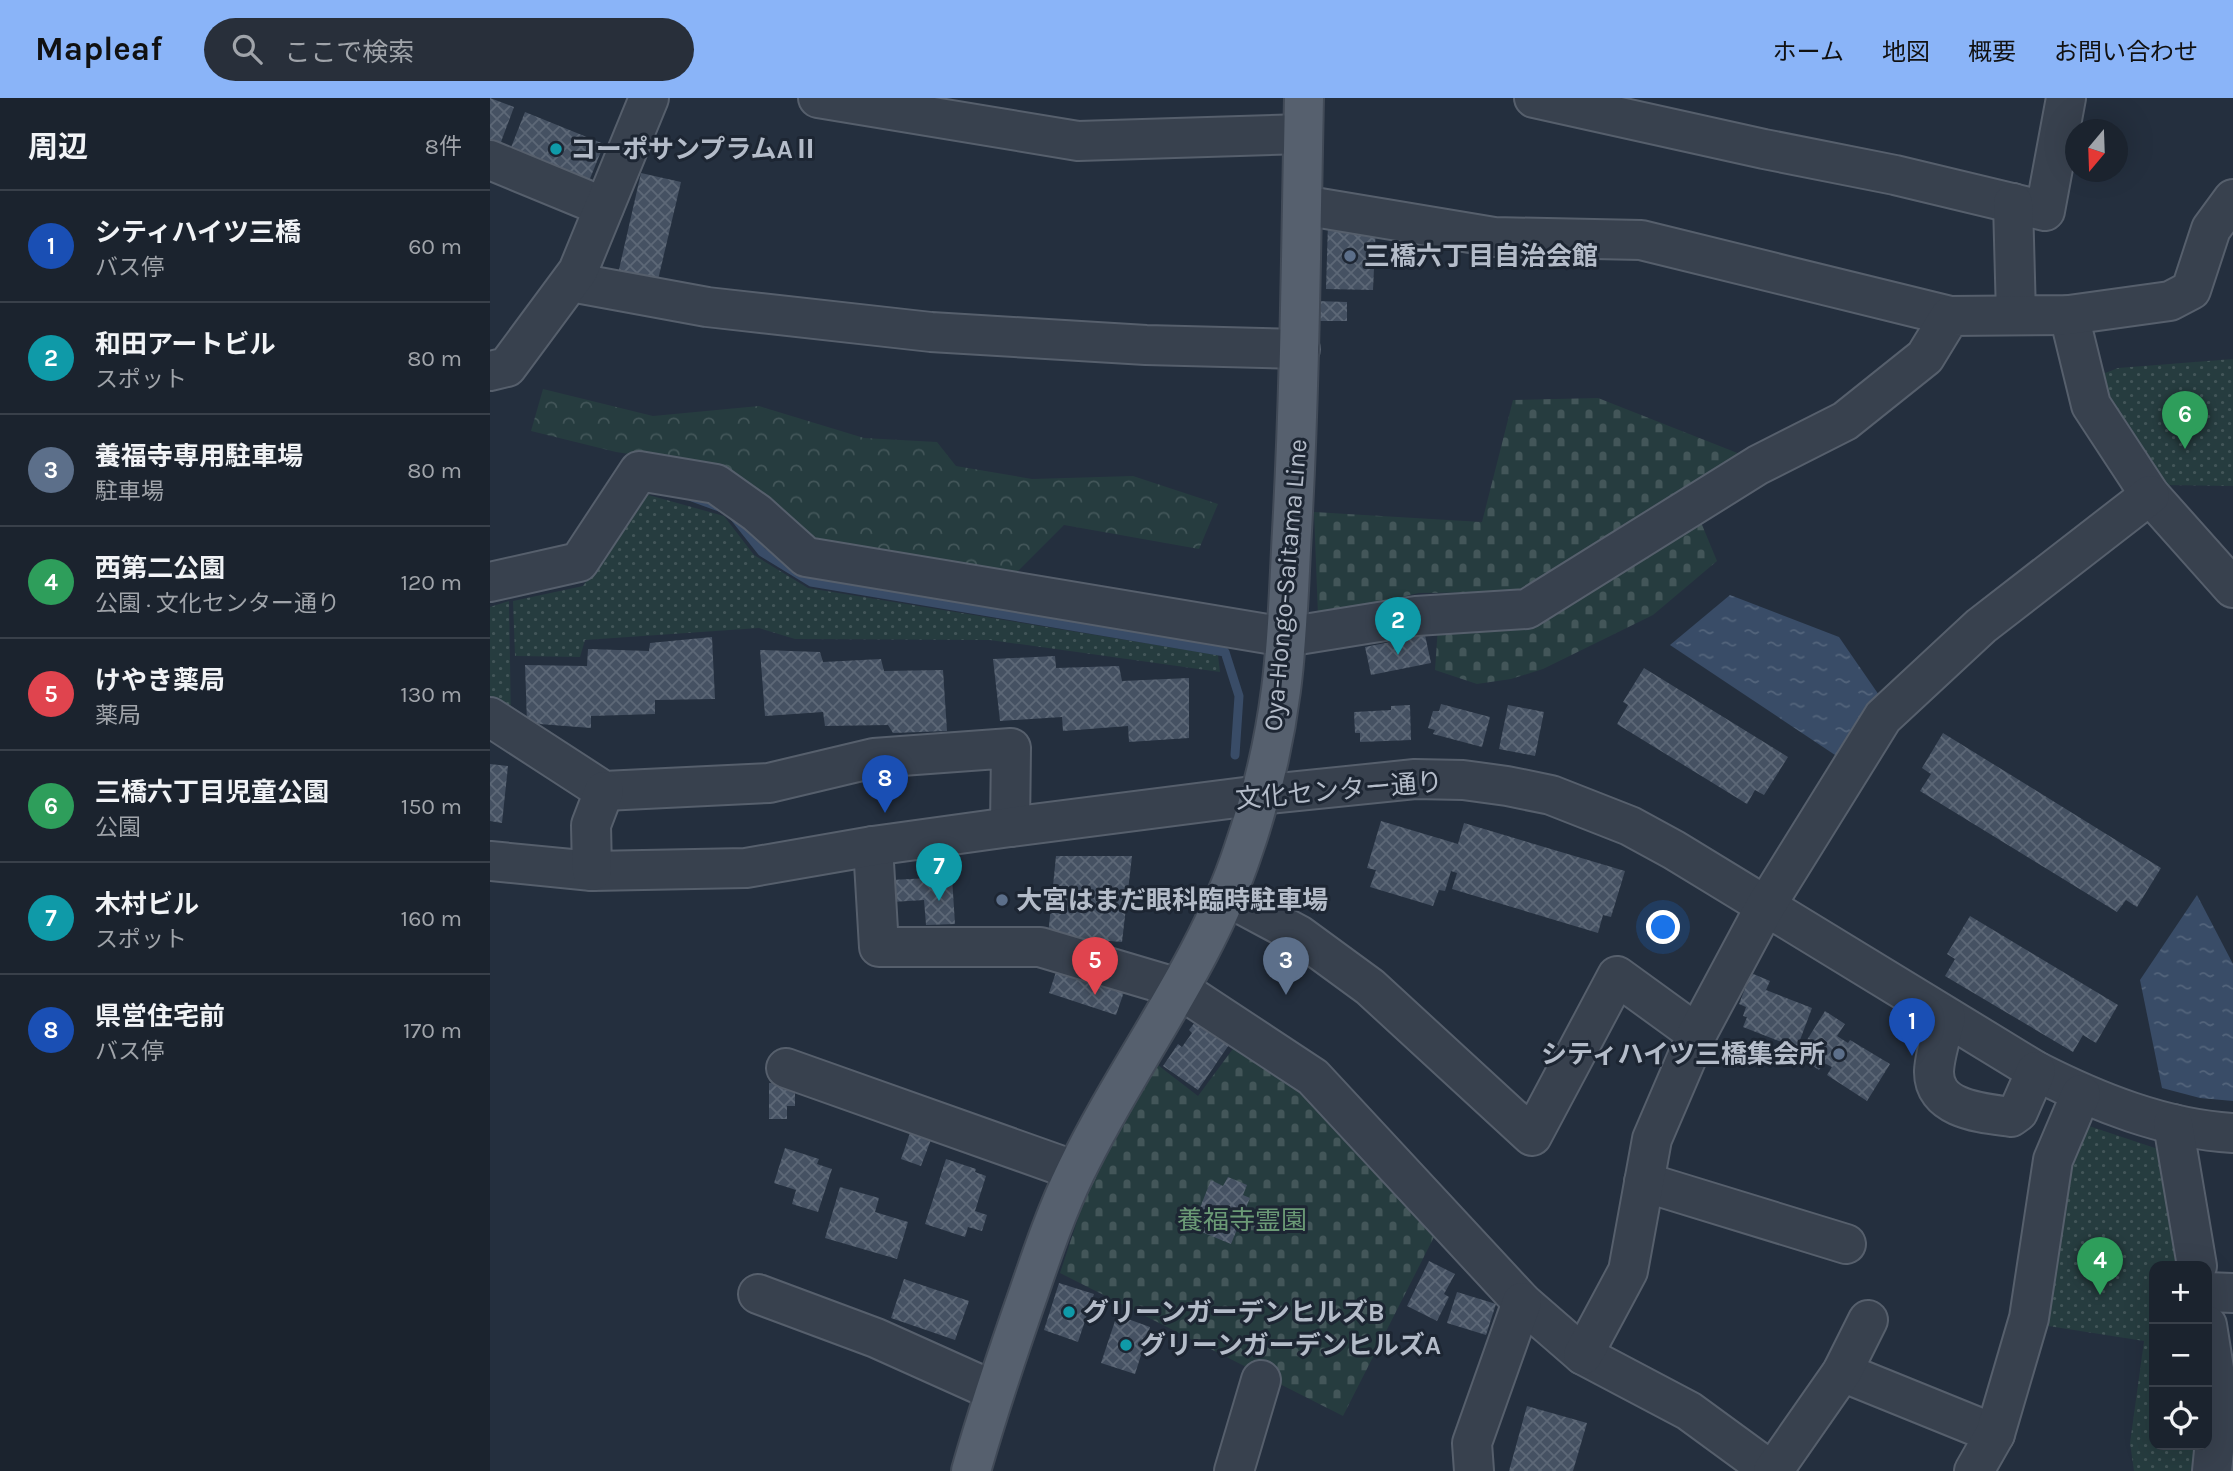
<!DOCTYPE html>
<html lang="ja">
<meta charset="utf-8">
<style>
:root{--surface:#1b232e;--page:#282f3a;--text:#f1f3f6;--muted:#a0a4aa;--line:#39404a;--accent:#8ab4f8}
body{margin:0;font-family:Karla,"Noto Sans JP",sans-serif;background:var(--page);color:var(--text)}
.controls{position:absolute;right:21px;bottom:21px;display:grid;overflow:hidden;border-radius:14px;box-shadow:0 7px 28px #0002}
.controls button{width:63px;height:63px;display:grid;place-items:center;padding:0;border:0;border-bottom:2px solid var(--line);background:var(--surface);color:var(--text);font:35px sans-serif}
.compass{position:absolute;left:1575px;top:21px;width:63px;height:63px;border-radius:50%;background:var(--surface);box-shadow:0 7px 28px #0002;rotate:199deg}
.you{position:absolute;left:1174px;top:830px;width:24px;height:24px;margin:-18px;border:5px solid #fff;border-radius:50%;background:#1a73e8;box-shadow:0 0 0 10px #1a73e833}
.badge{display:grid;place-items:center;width:46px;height:46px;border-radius:50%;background:var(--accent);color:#fff;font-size:23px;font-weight:700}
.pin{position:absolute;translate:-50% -58px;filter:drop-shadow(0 2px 4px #0008)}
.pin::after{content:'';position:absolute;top:37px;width:24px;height:21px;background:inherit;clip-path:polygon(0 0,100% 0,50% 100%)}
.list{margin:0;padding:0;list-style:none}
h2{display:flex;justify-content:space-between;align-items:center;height:91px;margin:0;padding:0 28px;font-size:30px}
h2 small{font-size:23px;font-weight:400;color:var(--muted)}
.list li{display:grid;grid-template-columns:46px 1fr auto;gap:21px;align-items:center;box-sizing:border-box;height:112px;padding:0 28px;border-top:2px solid var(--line)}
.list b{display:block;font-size:26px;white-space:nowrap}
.list p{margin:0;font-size:23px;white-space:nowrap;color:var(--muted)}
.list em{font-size:23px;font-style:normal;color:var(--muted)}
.icon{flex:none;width:38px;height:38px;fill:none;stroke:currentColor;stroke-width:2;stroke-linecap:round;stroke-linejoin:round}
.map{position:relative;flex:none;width:1743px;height:1373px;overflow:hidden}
header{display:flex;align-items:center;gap:42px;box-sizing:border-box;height:98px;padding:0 35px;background:var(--accent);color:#111}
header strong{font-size:33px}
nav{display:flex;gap:38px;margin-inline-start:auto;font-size:24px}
.search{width:490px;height:63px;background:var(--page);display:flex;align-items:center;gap:18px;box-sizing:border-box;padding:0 24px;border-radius:38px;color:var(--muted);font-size:26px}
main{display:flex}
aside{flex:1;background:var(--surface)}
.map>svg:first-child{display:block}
</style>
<header>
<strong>Mapleaf</strong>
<div class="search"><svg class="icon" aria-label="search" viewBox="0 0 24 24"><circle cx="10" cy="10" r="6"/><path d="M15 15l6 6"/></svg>ここで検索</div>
<nav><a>ホーム</a><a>地図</a><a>概要</a><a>お問い合わせ</a></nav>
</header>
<main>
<aside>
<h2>周辺<small>8件</small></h2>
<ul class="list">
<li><span class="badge" style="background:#1a4fb4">1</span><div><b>シティハイツ三橋</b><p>バス停</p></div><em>60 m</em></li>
<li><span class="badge" style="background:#0f9aa8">2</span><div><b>和田アートビル</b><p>スポット</p></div><em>80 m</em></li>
<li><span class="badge" style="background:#5c6f8a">3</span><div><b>養福寺専用駐車場</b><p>駐車場</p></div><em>80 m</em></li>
<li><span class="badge" style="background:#2e9e5b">4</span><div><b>西第二公園</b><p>公園 · 文化センター通り</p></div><em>120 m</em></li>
<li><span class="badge" style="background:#e0444e">5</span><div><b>けやき薬局</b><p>薬局</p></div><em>130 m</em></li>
<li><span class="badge" style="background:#2e9e5b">6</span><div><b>三橋六丁目児童公園</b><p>公園</p></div><em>150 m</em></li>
<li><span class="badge" style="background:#0f9aa8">7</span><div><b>木村ビル</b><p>スポット</p></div><em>160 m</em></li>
<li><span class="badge" style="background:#1a4fb4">8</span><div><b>県営住宅前</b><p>バス停</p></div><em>170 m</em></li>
</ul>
</aside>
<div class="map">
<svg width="1743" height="1373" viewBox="0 0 1743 1373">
<defs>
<pattern id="forest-crowns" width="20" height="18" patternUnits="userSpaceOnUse" patternTransform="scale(1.75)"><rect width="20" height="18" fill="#263c3f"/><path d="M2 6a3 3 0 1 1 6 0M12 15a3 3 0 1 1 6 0" fill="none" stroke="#435659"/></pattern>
<pattern id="cemetery-stones" width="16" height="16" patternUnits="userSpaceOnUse" patternTransform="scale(1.75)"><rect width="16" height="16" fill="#263c3f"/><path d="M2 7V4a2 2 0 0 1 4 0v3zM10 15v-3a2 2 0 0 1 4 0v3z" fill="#435659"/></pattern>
<pattern id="park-dots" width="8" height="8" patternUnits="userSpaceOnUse" patternTransform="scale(1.75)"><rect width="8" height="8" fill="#263c3f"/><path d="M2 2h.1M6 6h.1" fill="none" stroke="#435659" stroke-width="1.8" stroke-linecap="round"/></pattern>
<pattern id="water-ripples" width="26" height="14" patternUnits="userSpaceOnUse" patternTransform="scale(1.75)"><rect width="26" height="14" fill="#394c67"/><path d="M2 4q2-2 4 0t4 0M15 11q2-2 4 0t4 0" fill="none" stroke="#53647b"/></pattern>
<pattern id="building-cross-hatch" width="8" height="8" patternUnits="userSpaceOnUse" patternTransform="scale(1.75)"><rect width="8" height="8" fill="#455162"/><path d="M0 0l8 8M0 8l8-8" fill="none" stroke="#5d6877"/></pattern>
</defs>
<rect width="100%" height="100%" fill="#242f3e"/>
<polygon fill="url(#forest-crowns)" points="53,291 163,318 269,308 374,340 447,344 466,368 542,381 643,378 728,406 709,451 574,427 526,475 325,451 284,403 202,366 126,354 41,333"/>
<g fill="url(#cemetery-stones)">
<polygon points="1108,300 1250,356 1070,470 1026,494 929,495 828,518 824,414 992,424 1023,302"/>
<polygon points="1210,422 1227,463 1163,517 1053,571 1021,581 987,586 945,572 948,528"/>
<polygon points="745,948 814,996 944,1139 853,1318 570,1175 603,1075 664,964 708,998"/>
</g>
<g fill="url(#park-dots)">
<polygon points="1743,261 1743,388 1672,387 1621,315 1610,277 1628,270"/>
<polygon points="155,396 234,418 264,457 318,490 728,557 730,574 500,542 305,541 269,530 95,542 90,559 25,558 23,503 93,488"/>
<polygon points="19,503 21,621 0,608 0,509"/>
<polygon points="1590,1025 1671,1052 1692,1168 1664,1168 1664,1347 1712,1347 1708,1373 1644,1373 1640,1345 1654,1243 1552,1227 1574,1062"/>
</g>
<g fill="url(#water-ripples)">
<polygon points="1240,497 1349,539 1391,600 1348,659 1180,547"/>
<polygon points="1707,797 1743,866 1743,1003 1710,1000 1672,990 1650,882"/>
</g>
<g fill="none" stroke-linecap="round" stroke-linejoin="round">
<g stroke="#394c67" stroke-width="9">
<polyline points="202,399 232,410"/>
<polyline points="245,420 272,454 321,484 735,554 749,598 745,657"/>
</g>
</g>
<g fill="url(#building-cross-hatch)">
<polygon points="0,0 24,9 8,52 0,49"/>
<polygon points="35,14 114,46 97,88 18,57"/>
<polygon points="151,75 191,84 167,186 128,176"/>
<polygon points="838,125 886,127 883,192 836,191"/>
<polygon points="827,203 857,204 857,223 827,223"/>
<polygon points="935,537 941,565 881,577 875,549"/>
<polygon points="222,539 225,601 165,602 165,616 101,618 101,630 37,625 35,567 97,568 98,551 159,553 160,545"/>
<polygon points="270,552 330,554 333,564 391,561 394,573 453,572 457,633 403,635 398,627 335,628 333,614 275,618"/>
<polygon points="565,558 566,570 629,568 632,583 699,580 699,640 639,644 638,628 573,633 572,619 510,623 503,561"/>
<polygon points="1154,570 1298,659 1274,697 1265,692 1257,706 1127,626 1138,607 1133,604"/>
<polygon points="951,606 1000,619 992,649 943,636 945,632 938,630 943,613 949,613"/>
<polygon points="920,607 921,642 870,644 870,635 865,635 864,614 901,612 901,608"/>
<polygon points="1018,607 1054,614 1045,658 1009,651"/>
<polygon points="1453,635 1671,770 1647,809 1636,802 1627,814 1430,693 1441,676 1432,670"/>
<polygon points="0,666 18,668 12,725 0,723"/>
<polygon points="891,723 968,746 974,725 1135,773 1121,819 1113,817 1108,835 962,791 967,775 961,773 955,793 949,792 943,808 880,789 886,772 877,770"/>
<polygon points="566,758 642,758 632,844 558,838"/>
<polygon points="462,779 465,826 436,827 434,802 402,804 400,782"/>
<polygon points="1480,818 1628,907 1606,945 1593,937 1583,954 1455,878 1465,861 1457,856"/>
<polygon points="568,868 635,891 626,917 559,895"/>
<polygon points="1261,875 1280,883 1276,892 1322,910 1307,950 1253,929 1257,919 1253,918 1256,909 1249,906"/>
<polygon points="1335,913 1355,926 1347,938 1358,945 1360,942 1400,966 1377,1003 1337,977 1342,969 1334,965 1329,972 1307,958"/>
<polygon points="712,915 745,938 708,992 673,968 688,946 692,949 702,935 699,932"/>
<polygon points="279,985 305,985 305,1008 297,1008 297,1021 279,1021"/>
<polygon points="421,1032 442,1039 431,1068 411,1061"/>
<polygon points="295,1050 329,1061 327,1066 342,1071 328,1114 302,1106 306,1092 284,1085"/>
<polygon points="456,1061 486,1071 485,1074 496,1078 485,1113 497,1117 492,1133 478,1129 475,1139 435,1126"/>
<polygon points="738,1079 757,1087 753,1097 760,1100 741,1146 702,1130 721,1082 733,1088"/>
<polygon points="350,1089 389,1100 385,1114 418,1124 407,1161 335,1140"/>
<polygon points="939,1163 965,1176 954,1196 959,1199 947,1223 917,1208"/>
<polygon points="414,1181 479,1203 465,1242 401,1220"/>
<polygon points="569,1185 604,1196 588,1244 554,1232"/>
<polygon points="967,1194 1006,1206 996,1237 957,1225"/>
<polygon points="627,1217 660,1229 645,1276 611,1265"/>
<polygon points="1037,1308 1097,1325 1083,1373 1019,1373"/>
</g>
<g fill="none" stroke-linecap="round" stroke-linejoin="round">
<g stroke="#565f6c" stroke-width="42">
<g id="minor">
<polyline points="328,0 588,43 813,36"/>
<polyline points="1044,0 1274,51 1405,77 1555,113 1576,0"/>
<polyline points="0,62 114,109"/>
<polyline points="1523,105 1526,217"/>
<polyline points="812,107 1004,139 1151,142 1460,218"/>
<polyline points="81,184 217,209 441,234 656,247 810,251"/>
<polyline points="1579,217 1601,307 1660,397 1743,490"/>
<polyline points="0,273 17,269 88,173 159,0"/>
<polyline points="0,484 89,464 149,373 226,386 267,415 316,459 796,539 926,518 1037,511 1268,367 1355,323 1435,259 1460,218 1579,217 1680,203 1701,192 1721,131 1743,101"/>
<polyline points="0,619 114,693 279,685 384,660 521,650 520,729"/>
<polyline points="383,748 389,849 550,849 688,890 823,979 1032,1204 1093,1257 1199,1313 1281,1373"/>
<path d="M0 763 102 773 256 770 383 748 520 729 770 697 925 681 973 682 1017 688 1061 697 1140 728 1184 752 1546 973C1607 1004 1674 1031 1743 1035"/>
<polyline points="102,773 101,727 114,693"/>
<polyline points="736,798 809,837 880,889 1042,1038 1127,878 1207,936"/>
<path d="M1456 919C1452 936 1445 955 1444 973 1443 1012 1493 1015 1521 1019L1528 1014 1546 973"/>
<polyline points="296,970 586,1073"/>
<polyline points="1683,1026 1707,1168"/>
<polyline points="1154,1084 1356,1146"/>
<polyline points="1717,1194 1743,1195"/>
<polyline points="268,1196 386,1240 504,1293"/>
<polyline points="1717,1227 1729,1302 1722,1373"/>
<polyline points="1093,1257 1138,1173 1162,1041 1207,936 1275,809 1393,619 1491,528 1660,397"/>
<polyline points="1352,1274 1505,1336"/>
<polyline points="744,1373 771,1282"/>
<polyline points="984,1373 982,1345 1032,1204"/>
<polyline points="1283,1373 1352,1274 1378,1222"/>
<polyline points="1484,1373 1505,1336 1539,1220 1563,1062 1591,996"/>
</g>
</g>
<g stroke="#414a57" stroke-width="42">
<path id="major" d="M481 1373C498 1313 518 1254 539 1194 553 1153 567 1112 586 1073 638 965 715 868 753 753 771 701 784 646 791 592 798 539 799 486 802 433 810 289 811 145 814 0"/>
</g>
<use href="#minor" stroke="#38414e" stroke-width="38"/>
<use href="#major" stroke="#56606e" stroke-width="38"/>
</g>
<g fill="#0f9aa8" stroke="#1d2633" stroke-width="2.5">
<circle cx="66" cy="51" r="7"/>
<circle cx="579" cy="1214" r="7"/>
<circle cx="636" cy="1247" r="7"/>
</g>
<g fill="#5c6f8a" stroke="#1d2633" stroke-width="2.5">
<circle cx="860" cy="158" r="7"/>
<circle cx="512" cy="802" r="7"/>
<circle cx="1349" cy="956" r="7"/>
</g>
<g text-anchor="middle" stroke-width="6" stroke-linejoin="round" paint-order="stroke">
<g font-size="26" font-weight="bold" fill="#b4bcc9" stroke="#1d2633" text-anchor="start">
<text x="80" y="60">コーポサンプラムAⅡ</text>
<text x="874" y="167">三橋六丁目自治会館</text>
<text x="526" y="811">大宮はまだ眼科臨時駐車場</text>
<text x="1335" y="965" text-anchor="end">シティハイツ三橋集会所</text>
<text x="593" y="1223">グリーンガーデンヒルズB</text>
<text x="650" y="1256">グリーンガーデンヒルズA</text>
</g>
<g font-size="26" fill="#b4bcc9" stroke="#1d2633">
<text transform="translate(795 487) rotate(-85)" y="9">Oya-Hongo-Saitama Line</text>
<text transform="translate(849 692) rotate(-5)" y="9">文化センター通り</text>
</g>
<g font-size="26" fill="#6b9a76" stroke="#1d2633">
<text x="752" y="1131">養福寺霊園</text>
</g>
</g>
</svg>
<div class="controls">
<button>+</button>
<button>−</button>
<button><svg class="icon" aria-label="locate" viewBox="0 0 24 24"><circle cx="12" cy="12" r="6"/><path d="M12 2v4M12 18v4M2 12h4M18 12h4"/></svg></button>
</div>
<svg class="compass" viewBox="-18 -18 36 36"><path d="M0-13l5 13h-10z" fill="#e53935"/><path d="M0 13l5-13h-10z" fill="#a0a4aa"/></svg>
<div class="you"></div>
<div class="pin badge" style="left:1422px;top:958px;background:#1a4fb4">1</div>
<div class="pin badge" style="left:908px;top:557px;background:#0f9aa8">2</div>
<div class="pin badge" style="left:796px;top:897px;background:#5c6f8a">3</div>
<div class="pin badge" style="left:1610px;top:1197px;background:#2e9e5b">4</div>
<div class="pin badge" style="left:605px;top:897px;background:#e0444e">5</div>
<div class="pin badge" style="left:1695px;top:351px;background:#2e9e5b">6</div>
<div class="pin badge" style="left:449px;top:803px;background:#0f9aa8">7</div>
<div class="pin badge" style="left:395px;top:715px;background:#1a4fb4">8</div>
</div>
</main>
